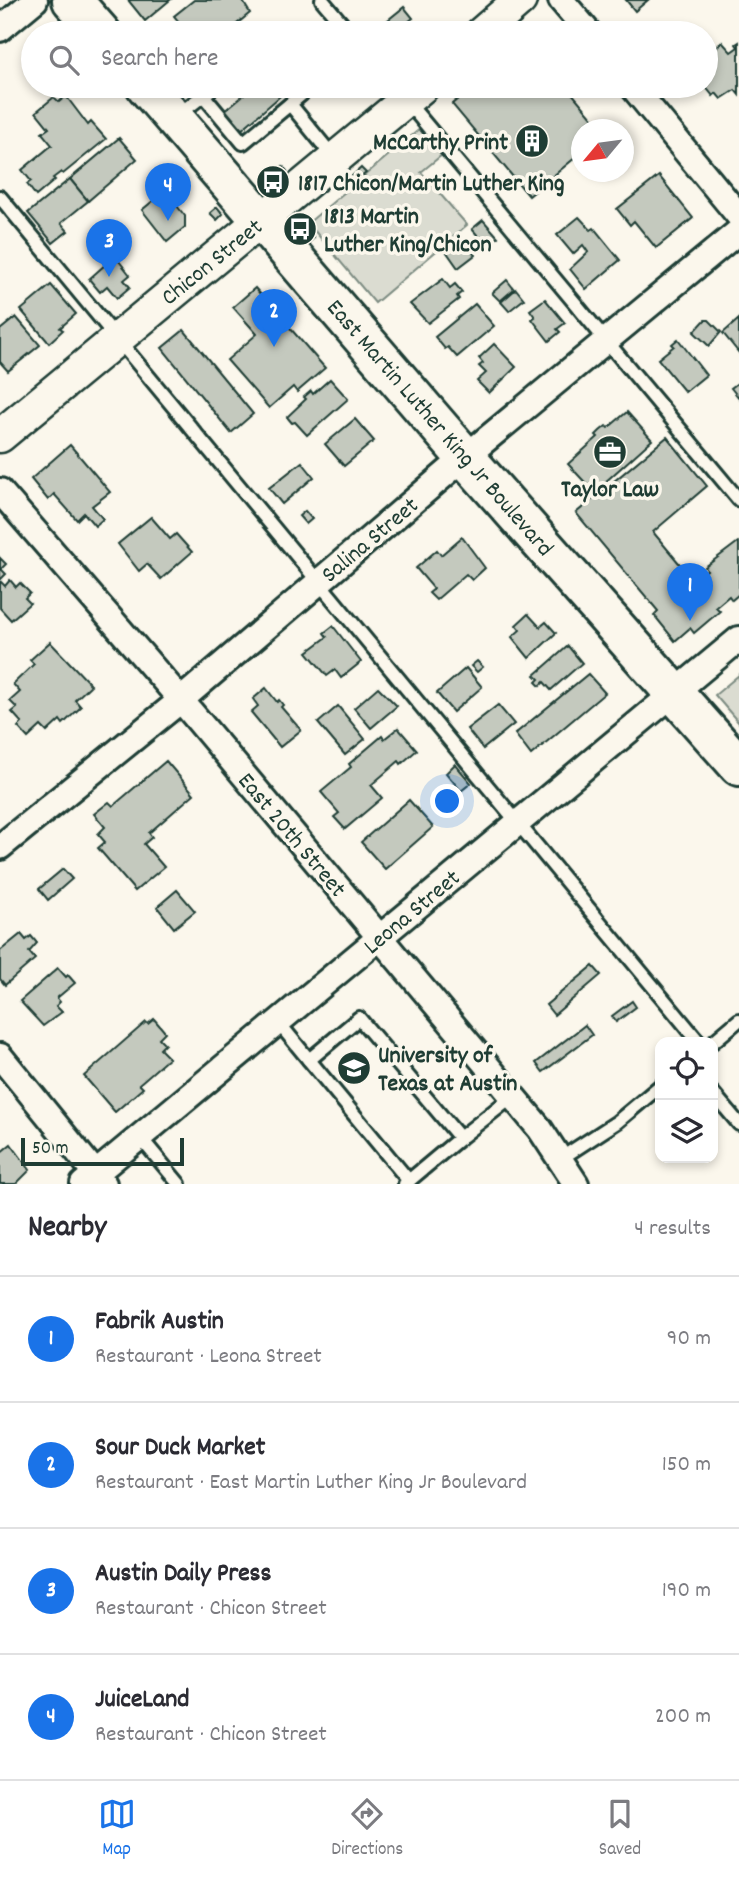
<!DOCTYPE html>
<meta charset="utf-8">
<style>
:root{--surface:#fff;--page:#f2f2f3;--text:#2b2b33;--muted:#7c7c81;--line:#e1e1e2;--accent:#1a73e8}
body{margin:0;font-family:Dekko,sans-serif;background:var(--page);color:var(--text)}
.controls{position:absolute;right:21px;bottom:21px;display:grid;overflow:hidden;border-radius:14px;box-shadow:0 4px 10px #0003}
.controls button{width:63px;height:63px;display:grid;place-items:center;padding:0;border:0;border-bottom:2px solid var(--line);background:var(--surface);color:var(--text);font:35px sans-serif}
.compass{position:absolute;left:571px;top:119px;width:63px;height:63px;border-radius:50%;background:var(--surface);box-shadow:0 4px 10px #0003;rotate:241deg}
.scale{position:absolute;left:21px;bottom:18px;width:163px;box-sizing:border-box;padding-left:7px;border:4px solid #1f3d34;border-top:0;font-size:19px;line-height:24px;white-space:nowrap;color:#1f3d34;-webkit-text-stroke:5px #fbf7ec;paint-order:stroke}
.you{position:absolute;left:448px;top:802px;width:24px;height:24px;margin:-18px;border:5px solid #fff;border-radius:50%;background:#1a73e8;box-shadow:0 0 0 10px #1a73e833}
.badge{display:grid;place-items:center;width:46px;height:46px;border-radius:50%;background:var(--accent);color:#fff;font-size:23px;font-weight:700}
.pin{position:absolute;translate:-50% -58px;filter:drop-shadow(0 2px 4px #0008)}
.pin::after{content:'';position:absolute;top:37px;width:24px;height:21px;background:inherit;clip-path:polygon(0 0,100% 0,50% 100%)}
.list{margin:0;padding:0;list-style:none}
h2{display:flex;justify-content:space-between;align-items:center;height:91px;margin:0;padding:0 28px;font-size:30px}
h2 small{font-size:23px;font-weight:400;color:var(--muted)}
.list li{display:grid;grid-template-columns:46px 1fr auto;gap:21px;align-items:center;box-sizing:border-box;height:126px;padding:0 28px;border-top:2px solid var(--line)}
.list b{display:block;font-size:26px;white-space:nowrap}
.list p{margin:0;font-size:23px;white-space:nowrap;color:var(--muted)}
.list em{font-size:23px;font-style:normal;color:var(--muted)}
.icon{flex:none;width:38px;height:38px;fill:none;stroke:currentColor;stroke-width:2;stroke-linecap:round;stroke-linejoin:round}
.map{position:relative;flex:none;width:739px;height:1184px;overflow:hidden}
.search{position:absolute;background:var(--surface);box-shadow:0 4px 10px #0003;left:21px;right:21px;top:21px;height:77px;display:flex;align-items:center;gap:18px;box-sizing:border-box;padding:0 24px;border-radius:38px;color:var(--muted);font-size:26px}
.sheet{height:595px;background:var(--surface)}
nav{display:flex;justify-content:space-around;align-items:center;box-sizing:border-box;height:98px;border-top:2px solid var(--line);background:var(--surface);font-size:19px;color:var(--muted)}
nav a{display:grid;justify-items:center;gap:4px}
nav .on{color:var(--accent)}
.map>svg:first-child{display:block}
</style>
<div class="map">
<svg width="739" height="1184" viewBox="0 0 739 1184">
<rect width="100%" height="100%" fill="#fbf7ec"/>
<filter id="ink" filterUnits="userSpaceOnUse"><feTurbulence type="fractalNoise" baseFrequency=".0143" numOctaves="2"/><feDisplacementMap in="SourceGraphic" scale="14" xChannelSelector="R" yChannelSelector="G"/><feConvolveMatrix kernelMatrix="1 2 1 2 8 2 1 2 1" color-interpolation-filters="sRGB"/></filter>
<g filter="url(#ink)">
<g fill="#dbdcd1" stroke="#7d8c82" stroke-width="2">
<polygon points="421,128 443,154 421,172 467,225 375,303 308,223"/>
<polygon points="739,675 739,723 715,695"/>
</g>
<g fill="#c4c9be" stroke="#1f3d34" stroke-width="2">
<polygon points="128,0 170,0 145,21"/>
<polygon points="194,0 242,0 250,13 226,33 188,33 174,16"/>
<polygon points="626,0 648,0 635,11"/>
<polygon points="404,7 413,18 394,33 390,33 383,24"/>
<polygon points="722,42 731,52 738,47 736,44 739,42 739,95 735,90 721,99 716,93 713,96 705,86 708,68 706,65 709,62 706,56"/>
<polygon points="254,86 280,86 285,92 240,131 223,112"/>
<polygon points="474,86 566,86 603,130 582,130 582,152 529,196 452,104"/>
<polygon points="66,96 88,125 91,122 106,139 63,174 61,172 53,178 55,180 36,196 27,184 31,181 22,170 52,145 42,133 49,128 36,112 54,97 59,102"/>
<polygon points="119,138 137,159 88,201 70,179"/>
<polygon points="283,166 287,171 276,180 272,175"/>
<polygon points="361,168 366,173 355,182 351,177"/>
<polygon points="659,176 693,218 656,248 634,221 630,225 617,209"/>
<polygon points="70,179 88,201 61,223 68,231 53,243 28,213"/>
<polygon points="558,179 564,186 557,192 551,184"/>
<polygon points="165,191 185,216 185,227 167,242 142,210"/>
<polygon points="217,207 223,214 217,220 210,213"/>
<polygon points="579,217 591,230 594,228 620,260 586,289 570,269 588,252 583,245 573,254 557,235"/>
<polygon points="483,220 498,237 487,246 472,229"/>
<polygon points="306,227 314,238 309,242 300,231"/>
<polygon points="461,239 475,255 458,268 446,251"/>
<polygon points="115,256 130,275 124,280 130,287 117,298 107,286 100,292 89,279"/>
<polygon points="443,279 450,288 455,284 462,292 457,296 459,299 428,323 410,304"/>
<polygon points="507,280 514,289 500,301 492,293"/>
<polygon points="51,285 76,314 60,328 63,330 49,343 21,310"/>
<polygon points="255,288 325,368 297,392 293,387 269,408 227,360 257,334 233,307"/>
<polygon points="516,289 524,299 509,311 501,302"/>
<polygon points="545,299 565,323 557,329 560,332 549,341 532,319 535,317 530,310"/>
<polygon points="475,304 494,326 457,357 448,347 445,349 435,337"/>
<polygon points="16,317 40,345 8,371 0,362 0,330"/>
<polygon points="739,319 739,353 723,333"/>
<polygon points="705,320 709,320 721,332 709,346 694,332"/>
<polygon points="184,330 253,414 231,433 162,348"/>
<polygon points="678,339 706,375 685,392 658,359 674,346 672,344"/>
<polygon points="494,344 516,367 489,393 477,381 486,373 479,366 483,363 479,358"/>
<polygon points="330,379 348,399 307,435 295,422 292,423 287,417 306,399 304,397 311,391 313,394"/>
<polygon points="739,382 739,398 731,388"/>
<polygon points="627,412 652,440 594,492 568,464 598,437 596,435 600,431 606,426 608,428"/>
<polygon points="355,419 374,441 344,466 325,444"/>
<polygon points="667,437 707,486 653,532 694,581 707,570 705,567 738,542 739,543 739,594 732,600 729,596 716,607 720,611 694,633 690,628 675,641 654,615 658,611 576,513"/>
<polygon points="70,445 110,492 92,506 103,519 95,526 84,513 77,520 54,494 48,500 31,479"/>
<polygon points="302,462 314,477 282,504 269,488"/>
<polygon points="305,511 312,519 306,524 299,516"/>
<polygon points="151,517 170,539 176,534 192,552 161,579 147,564 139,571 118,544"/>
<polygon points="462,537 485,568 472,580 466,574 436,600 429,593 434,589 416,568 437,550 441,555"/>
<polygon points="0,558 6,564 1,569 6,574 0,580"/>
<polygon points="10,580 16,587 20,583 30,593 25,598 30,603 11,620 0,608 0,581 5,586"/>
<polygon points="528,614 540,627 546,622 556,633 529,658 512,637 520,630 516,625"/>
<polygon points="333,626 361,662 341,678 335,670 327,676 307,652 327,637 324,633"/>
<polygon points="50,642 91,685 75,700 81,707 63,724 60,720 47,732 41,726 28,738 18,727 22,723 12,712 17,708 10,701 20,692 13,684 34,664 30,660"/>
<polygon points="568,646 582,663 551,690 544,682 540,686 536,682 539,679 535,675"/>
<polygon points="477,661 483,667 477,672 471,666"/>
<polygon points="466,668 482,687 453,712 437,693"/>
<polygon points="588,674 605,693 531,755 515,734"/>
<polygon points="378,687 397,706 371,728 354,708"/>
<polygon points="266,688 277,702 279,700 283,705 281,707 301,730 280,747 251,712 258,706 253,699"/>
<polygon points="498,705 514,724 483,749 467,729"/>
<polygon points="338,706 365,739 345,755 318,723"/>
<polygon points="398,728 417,750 401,764 399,761 371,785 382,798 345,829 334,817 339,813 321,792 351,767 349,764 382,736 384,739"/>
<polygon points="166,761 194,794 149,833 152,837 144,844 164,867 135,891 98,848 105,842 98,834 105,827 94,814 109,802 113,806"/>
<polygon points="455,764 471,783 461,791 446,773"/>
<polygon points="409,800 433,827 385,869 361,842"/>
<polygon points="63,869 72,879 48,900 39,889"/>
<polygon points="177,890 195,911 174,928 157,907"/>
<polygon points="21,934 26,940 31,936 37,943 29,952 35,959 5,985 0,979 0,951"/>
<polygon points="593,966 601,975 554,1015 546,1005"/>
<polygon points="58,968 66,977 68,975 75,983 57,998 60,1002 56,1006 62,1012 43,1026 20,1001"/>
<polygon points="632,1001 636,1007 616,1022 612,1016"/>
<polygon points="154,1019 165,1032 159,1038 165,1044 160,1049 169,1058 139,1084 143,1088 115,1112 84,1076 146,1022 148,1024"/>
<polygon points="585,1025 592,1035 543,1072 536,1063"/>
<polygon points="11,1144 30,1170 16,1184 0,1184 0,1153"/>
</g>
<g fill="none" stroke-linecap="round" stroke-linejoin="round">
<g stroke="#1f3d34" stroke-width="18">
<g id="service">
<polyline points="322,0 350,33"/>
<polyline points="295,86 302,94 290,104 335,159"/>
<polyline points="394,86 739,500"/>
<polyline points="203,95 243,143 290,104"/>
<polyline points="177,116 215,86"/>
<polyline points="0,197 699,1042"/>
<polyline points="278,1022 309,1060 359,1018 460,1138 405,1184"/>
<polyline points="713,1042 739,1020"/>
<polyline points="309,1060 409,1181"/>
<polyline points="713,1093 739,1124"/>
<polyline points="140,1137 179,1184"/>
<polyline points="460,1138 513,1096"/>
<polyline points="560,1159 617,1122 660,1086"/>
</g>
</g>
<g stroke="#1f3d34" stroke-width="30">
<g id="minor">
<polyline points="561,0 589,33"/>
<polyline points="0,29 35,0"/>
<polyline points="632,86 739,216"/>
<polyline points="0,491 181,700 540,1129 576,1184"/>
<polyline points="0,847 181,700 465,457 739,231"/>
<polyline points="0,1056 104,1184"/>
<polyline points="83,1184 739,639"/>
</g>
</g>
<g stroke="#1f3d34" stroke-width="37">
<g id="tertiary">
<polyline points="482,33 520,0"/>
<polyline points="0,436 423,86"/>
</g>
</g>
<g stroke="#1f3d34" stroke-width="44">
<g id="primary">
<polyline points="72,0 101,33"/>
<polyline points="146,86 465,457 739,766"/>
</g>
</g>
<use href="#service" stroke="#fbf7ec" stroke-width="12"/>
<use href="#minor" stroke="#fbf7ec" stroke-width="24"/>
<use href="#tertiary" stroke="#fbf7ec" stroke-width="32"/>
<use href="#primary" stroke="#fbf7ec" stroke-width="38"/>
</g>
</g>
<defs>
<g id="building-disc" transform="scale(1.75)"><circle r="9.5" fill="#1f3d34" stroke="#fbf7ec"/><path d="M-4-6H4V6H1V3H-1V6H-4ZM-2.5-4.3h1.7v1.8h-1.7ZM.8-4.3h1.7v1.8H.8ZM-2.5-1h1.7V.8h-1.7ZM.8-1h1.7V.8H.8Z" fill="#fff"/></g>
<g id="bus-disc" transform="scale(1.75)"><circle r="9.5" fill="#1f3d34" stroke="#fbf7ec"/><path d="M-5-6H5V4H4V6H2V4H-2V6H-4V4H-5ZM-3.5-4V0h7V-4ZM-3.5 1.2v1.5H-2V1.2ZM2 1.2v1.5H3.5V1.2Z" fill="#fff"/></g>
<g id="office-disc" transform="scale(1.75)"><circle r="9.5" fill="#1f3d34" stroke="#fbf7ec"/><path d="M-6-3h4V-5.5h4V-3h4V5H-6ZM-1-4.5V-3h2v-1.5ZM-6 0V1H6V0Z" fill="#fff"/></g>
<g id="university-disc" transform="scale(1.75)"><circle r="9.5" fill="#1f3d34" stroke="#fbf7ec"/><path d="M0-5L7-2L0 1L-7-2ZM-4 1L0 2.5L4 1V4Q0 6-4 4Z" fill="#fff"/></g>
</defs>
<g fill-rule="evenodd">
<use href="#building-disc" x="532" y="141"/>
<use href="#bus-disc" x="273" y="182"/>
<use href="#bus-disc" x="300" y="229"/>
<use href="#office-disc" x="610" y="452"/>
<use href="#university-disc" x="354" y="1068"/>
</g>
<g text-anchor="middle" stroke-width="7" stroke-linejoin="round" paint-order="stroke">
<g font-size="24" font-weight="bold" fill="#1f3d34" stroke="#fbf7ec" text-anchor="start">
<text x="508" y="149" text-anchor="end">McCarthy Print</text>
<text x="298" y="190">1817 Chicon/Martin Luther King</text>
<text x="324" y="223">1813 Martin<tspan x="324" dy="28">Luther King/Chicon</tspan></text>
<text x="610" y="496" text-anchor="middle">Taylor Law</text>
<text x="378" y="1062">University of<tspan x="378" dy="28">Texas at Austin</tspan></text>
</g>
<g font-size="24" fill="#1f3d34" stroke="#fbf7ec">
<text transform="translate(211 261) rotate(-39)" y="8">Chicon Street</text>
<text transform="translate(441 427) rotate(49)" y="8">East Martin Luther King Jr Boulevard</text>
<text transform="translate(369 539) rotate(-40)" y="8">Salina Street</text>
<text transform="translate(293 834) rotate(50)" y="8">East 20th Street</text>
<text transform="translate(411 911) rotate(-40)" y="8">Leona Street</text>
</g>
</g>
</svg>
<div class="controls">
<button><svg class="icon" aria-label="locate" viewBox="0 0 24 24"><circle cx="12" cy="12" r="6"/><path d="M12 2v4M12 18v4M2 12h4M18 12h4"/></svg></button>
<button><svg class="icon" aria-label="layers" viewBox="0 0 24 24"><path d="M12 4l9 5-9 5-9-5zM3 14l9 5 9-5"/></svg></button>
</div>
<svg class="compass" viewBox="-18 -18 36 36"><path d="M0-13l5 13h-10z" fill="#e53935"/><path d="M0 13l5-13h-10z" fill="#7c7c81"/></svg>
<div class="scale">50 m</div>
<div class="you"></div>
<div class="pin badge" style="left:690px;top:621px">1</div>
<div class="pin badge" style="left:274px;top:347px">2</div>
<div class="pin badge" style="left:109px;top:277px">3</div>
<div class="pin badge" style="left:168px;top:221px">4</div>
<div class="search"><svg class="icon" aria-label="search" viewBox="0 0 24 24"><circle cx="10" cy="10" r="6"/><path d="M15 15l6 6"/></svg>Search here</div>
</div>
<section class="sheet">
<h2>Nearby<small>4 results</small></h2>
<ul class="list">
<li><span class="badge">1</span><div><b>Fabrik Austin</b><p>Restaurant · Leona Street</p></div><em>90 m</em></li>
<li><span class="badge">2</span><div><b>Sour Duck Market</b><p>Restaurant · East Martin Luther King Jr Boulevard</p></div><em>150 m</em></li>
<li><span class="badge">3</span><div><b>Austin Daily Press</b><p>Restaurant · Chicon Street</p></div><em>190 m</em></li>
<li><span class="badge">4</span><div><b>JuiceLand</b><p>Restaurant · Chicon Street</p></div><em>200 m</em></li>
</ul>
</section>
<nav>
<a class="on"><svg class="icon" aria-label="map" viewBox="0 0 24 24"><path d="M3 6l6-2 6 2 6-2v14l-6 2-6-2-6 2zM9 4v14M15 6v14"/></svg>Map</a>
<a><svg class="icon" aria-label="directions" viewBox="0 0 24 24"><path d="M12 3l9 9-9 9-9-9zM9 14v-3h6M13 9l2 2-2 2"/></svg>Directions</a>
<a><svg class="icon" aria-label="saved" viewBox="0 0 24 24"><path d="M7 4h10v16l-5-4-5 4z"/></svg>Saved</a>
</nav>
